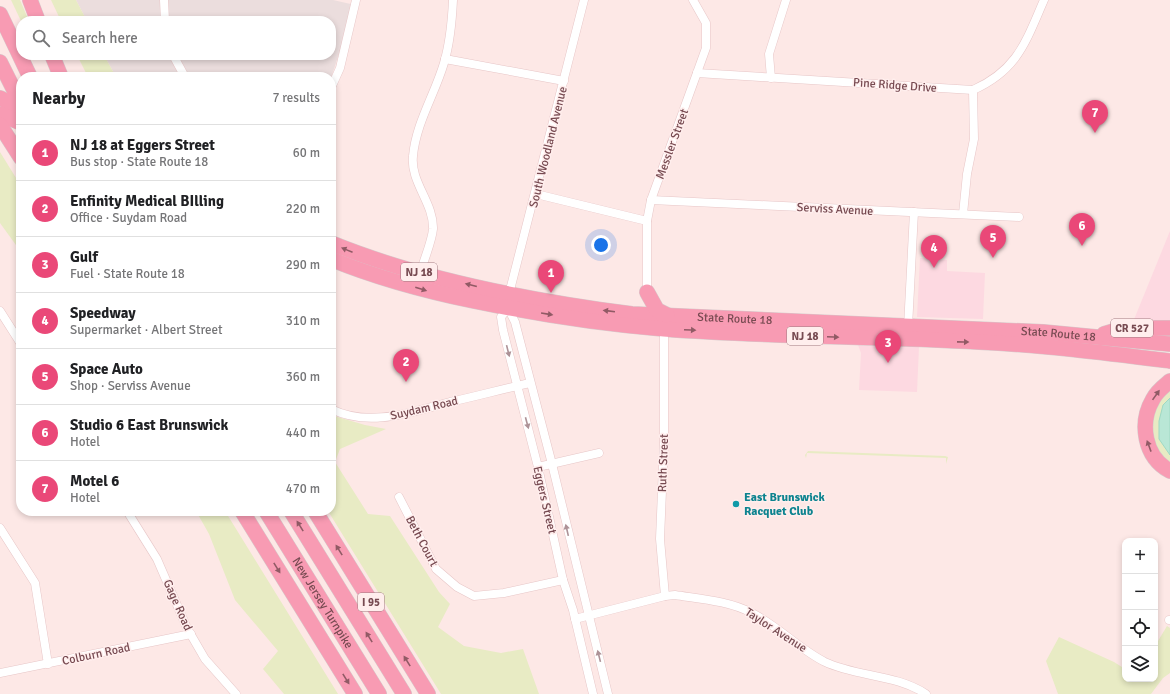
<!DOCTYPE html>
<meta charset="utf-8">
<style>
:root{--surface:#fff;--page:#f2f2f2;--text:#202124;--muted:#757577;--line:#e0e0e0;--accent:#ea4878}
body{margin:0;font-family:Signika,sans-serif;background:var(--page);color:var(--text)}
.controls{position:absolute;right:12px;bottom:12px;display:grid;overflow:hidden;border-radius:8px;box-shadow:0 2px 6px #0003}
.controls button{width:36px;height:36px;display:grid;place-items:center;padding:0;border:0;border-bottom:1px solid var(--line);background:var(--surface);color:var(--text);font:20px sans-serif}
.you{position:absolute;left:601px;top:245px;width:14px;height:14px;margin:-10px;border:3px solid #fff;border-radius:50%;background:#1a73e8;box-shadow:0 0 0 6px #1a73e833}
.badge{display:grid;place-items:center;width:26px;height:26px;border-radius:50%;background:var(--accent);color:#fff;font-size:13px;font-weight:700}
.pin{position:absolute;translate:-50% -33px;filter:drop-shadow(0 1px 2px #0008)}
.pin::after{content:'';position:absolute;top:21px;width:14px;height:12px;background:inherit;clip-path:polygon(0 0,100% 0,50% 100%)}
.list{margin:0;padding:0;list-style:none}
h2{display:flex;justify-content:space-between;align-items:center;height:52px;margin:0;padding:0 16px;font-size:17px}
h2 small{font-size:13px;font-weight:400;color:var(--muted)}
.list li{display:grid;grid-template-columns:26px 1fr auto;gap:12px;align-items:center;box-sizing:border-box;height:56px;padding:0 16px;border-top:1px solid var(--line)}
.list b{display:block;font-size:15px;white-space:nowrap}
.list p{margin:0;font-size:13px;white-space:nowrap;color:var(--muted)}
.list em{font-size:13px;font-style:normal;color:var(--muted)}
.icon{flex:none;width:22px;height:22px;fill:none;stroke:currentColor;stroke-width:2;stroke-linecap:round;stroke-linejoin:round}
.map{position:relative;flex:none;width:1170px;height:694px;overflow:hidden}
.search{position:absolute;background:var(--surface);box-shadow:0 2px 6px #0003;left:16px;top:16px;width:320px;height:44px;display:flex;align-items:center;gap:10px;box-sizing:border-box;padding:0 14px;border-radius:16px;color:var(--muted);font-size:15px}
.panel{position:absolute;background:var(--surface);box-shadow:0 2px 6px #0003;left:16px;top:72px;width:320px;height:444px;border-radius:16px}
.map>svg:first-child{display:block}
</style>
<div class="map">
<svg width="1170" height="694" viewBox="0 0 1170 694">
<rect width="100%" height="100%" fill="#fde8e6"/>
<g fill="#fdd9e1">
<polygon points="1170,231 1170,321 1133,322"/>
<polygon points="920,258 947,260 947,271 985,273 983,319 917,317"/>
<polygon points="858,345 919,347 917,392 859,390 861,353"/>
</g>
<polygon fill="#ebdddd" points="76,0 333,0 355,5 331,78 116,77 104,55 331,55 331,21 87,21"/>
<g fill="#e8ebc4">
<polygon points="11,0 20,0 29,21 21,21"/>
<polygon points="51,0 76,0 87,21 61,21"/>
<polygon points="77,55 104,55 116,77 88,77"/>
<polygon points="0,152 21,186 21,252 0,223"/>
<path d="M1170 388V464C1166 461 1161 458 1158 454 1143 430 1153 406 1170 388Z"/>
<polygon points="331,415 365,425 386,429 340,449 335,462 368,514 390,516 439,592 450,604 438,627 464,646 501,653 523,649 539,694 441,694 328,511 331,511"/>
<polygon points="808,451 945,456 948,457 946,464 946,458 807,453 806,458 805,455"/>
<polygon points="196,511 225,511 338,694 284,694 263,669 278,651 235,600 209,534"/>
<polygon points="1167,626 1170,628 1170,673 1163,678 1151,694 1058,694 1046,661 1059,637 1114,662 1125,669 1125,679 1155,679 1155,646"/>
</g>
<polygon fill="#b9e7d6" stroke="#9fd9c4" points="1170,398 1170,455 1159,439 1159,421 1163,405"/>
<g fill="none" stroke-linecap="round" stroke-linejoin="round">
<g stroke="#e7c6c7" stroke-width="9">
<g id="street">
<polyline points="164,0 165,21"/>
<polyline points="584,0 509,294 508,308 515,322 552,464 608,694"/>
<polyline points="173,55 185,77"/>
<polyline points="445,59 564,81"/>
<path d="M697 73 973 90C1018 70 1026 41 1044 0"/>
<polyline points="771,78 769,54 786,0"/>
<polyline points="331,88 340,68 356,0"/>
<polyline points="536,194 647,221"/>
<polyline points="651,200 1019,217"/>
<polyline points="963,214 967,174 974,139 973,90"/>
<path d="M420 273C424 260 432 241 433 229 434 203 410 182 413 156 416 123 435 94 444 63 450 43 452 21 453 0"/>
<polyline points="647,292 647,221 651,200 706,48 706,23 693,0"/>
<polyline points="508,308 501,317 503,330 538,467 563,580 573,610 593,694"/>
<polyline points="0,311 21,344"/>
<polyline points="908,327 914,212"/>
<polyline points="664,329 664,442 660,539 665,596"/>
<path d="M331 409C370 428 411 412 450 402 477 396 503 389 530 383"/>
<polyline points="538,467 599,453"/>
<polyline points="399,497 436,569 457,587 474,596 504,593 563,580"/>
<polyline points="127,511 157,559 187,628 205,659 236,694"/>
<polyline points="0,528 35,583 48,664"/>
<path d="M575 619 665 596 675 595C701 599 729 601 752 613 778 626 799 649 825 662 857 677 896 674 926 694"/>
<polyline points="1169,620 1170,620"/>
<polyline points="0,673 191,634"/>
</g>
</g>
<g stroke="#d6c9cb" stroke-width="16">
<g id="highway">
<polyline points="30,0 38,21"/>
<polyline points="0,14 30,77"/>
<polyline points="52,55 61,77"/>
<polyline points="0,62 21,104"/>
<polyline points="0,98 21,108"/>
<polyline points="0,114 21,123"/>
<polyline points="0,125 21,158"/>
<path id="s1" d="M331 243C424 281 532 301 632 314L1043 332 1170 344"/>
<path d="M331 259C377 278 426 291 474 301 537 314 600 324 664 329 769 337 874 336 979 342 1043 345 1106 353 1170 361"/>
<polyline points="647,292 657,310 667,315"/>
<polyline points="1104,334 1124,328 1170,328"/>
<path d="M1170 381C1164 386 1157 391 1153 399 1139 423 1144 457 1170 471"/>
<polyline points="242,511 355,694"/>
<path id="s2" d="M266 511 379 694"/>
<polyline points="291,511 404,694"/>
<polyline points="315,511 428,694"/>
</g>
</g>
<use href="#street" stroke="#fff" stroke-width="8"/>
<use href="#highway" stroke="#f89bb3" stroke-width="15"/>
</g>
<defs><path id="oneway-solid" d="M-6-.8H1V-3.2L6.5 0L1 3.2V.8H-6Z"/></defs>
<g fill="#915a65">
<use href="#oneway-solid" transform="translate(347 250) rotate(-158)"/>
<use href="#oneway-solid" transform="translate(471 285) rotate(-166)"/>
<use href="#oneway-solid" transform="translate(421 289) rotate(17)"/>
<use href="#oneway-solid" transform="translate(609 311) rotate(-173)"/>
<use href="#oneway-solid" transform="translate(547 314) rotate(9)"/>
<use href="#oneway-solid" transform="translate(690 330) rotate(3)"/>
<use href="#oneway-solid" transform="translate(833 337) rotate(2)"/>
<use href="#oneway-solid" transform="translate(963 342) rotate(1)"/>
<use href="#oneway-solid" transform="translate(1156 395) rotate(-55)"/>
<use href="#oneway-solid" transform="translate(1149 446) rotate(-110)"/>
<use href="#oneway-solid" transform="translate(300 526) rotate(-122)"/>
<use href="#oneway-solid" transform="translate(339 550) rotate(-122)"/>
<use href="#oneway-solid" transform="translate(277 568) rotate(58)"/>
<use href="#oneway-solid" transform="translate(369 637) rotate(-122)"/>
<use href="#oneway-solid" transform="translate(407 661) rotate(-122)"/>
<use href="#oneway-solid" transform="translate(346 679) rotate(58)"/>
</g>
<g fill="#ad9297">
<use href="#oneway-solid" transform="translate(508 351) rotate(76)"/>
<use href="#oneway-solid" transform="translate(527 423) rotate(75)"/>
<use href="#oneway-solid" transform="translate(567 530) rotate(-103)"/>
<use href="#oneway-solid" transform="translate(599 656) rotate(-104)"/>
</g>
<circle fill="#0f9aa8" stroke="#ffeeed" stroke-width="1.5" cx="736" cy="504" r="4"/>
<g text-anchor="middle" stroke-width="3" stroke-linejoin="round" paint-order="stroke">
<g fill="#ffeeed" stroke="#a07b80" stroke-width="1">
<rect x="401" y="263" width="36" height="18" rx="3"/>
<rect x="1111" y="319" width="42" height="18" rx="3"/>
<rect x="787" y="327" width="36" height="18" rx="3"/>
<rect x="358" y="593" width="26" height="18" rx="3"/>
</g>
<g font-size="11" font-weight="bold" fill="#774a51">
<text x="419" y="276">NJ 18</text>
<text x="1132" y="332">CR 527</text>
<text x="805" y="340">NJ 18</text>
<text x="371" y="606">I 95</text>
</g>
<g font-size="12" fill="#774a51" stroke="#ffeeed">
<text transform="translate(895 85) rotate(4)" y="4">Pine Ridge Drive</text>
<text transform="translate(672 144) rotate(-70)" y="4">Messler Street</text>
<text transform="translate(548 147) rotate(-76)" y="4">South Woodland Avenue</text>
<text transform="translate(835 209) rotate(3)" y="4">Serviss Avenue</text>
<text dy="4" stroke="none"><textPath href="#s1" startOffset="413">State Route 18</textPath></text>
<text dy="4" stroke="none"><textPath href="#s1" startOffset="737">State Route 18</textPath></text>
<text transform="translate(424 408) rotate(-13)" y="4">Suydam Road</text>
<text transform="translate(663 463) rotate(-88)" y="4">Ruth Street</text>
<text transform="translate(545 500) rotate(77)" y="4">Eggers Street</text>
<text transform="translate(422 541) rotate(62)" y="4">Beth Court</text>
<text dy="4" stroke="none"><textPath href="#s2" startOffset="108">New Jersey Turnpike</textPath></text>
<text transform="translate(178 605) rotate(66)" y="4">Gage Road</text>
<text transform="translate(776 630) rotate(33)" y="4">Taylor Avenue</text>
<text transform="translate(96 654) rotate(-12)" y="4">Colburn Road</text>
</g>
<g font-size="12" font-weight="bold" fill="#0d838f" stroke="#ffeeed" text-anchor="start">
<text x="744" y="501">East Brunswick<tspan x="744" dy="14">Racquet Club</tspan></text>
</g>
</g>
</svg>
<div class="controls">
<button>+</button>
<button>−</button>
<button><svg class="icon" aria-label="locate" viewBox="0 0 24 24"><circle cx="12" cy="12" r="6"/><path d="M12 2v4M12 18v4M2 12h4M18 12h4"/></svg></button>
<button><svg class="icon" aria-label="layers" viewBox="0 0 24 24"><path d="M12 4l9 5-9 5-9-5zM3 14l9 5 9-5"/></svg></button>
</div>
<div class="you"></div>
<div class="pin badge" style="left:551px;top:293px">1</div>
<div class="pin badge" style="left:406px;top:382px">2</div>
<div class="pin badge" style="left:888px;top:363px">3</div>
<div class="pin badge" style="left:934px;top:268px">4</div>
<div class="pin badge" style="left:993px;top:258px">5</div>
<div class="pin badge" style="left:1082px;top:246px">6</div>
<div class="pin badge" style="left:1095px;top:133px">7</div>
<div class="search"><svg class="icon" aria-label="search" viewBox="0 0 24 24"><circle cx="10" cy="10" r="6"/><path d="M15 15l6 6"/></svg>Search here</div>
<section class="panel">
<h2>Nearby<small>7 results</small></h2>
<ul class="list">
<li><span class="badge">1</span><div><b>NJ 18 at Eggers Street</b><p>Bus stop · State Route 18</p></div><em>60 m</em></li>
<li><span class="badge">2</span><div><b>Enfinity Medical BIlling</b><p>Office · Suydam Road</p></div><em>220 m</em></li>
<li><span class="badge">3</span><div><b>Gulf</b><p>Fuel · State Route 18</p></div><em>290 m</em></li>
<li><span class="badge">4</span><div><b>Speedway</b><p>Supermarket · Albert Street</p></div><em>310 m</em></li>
<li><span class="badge">5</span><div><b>Space Auto</b><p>Shop · Serviss Avenue</p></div><em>360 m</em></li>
<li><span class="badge">6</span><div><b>Studio 6 East Brunswick</b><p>Hotel</p></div><em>440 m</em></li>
<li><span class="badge">7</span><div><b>Motel 6</b><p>Hotel</p></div><em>470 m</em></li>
</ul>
</section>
</div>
